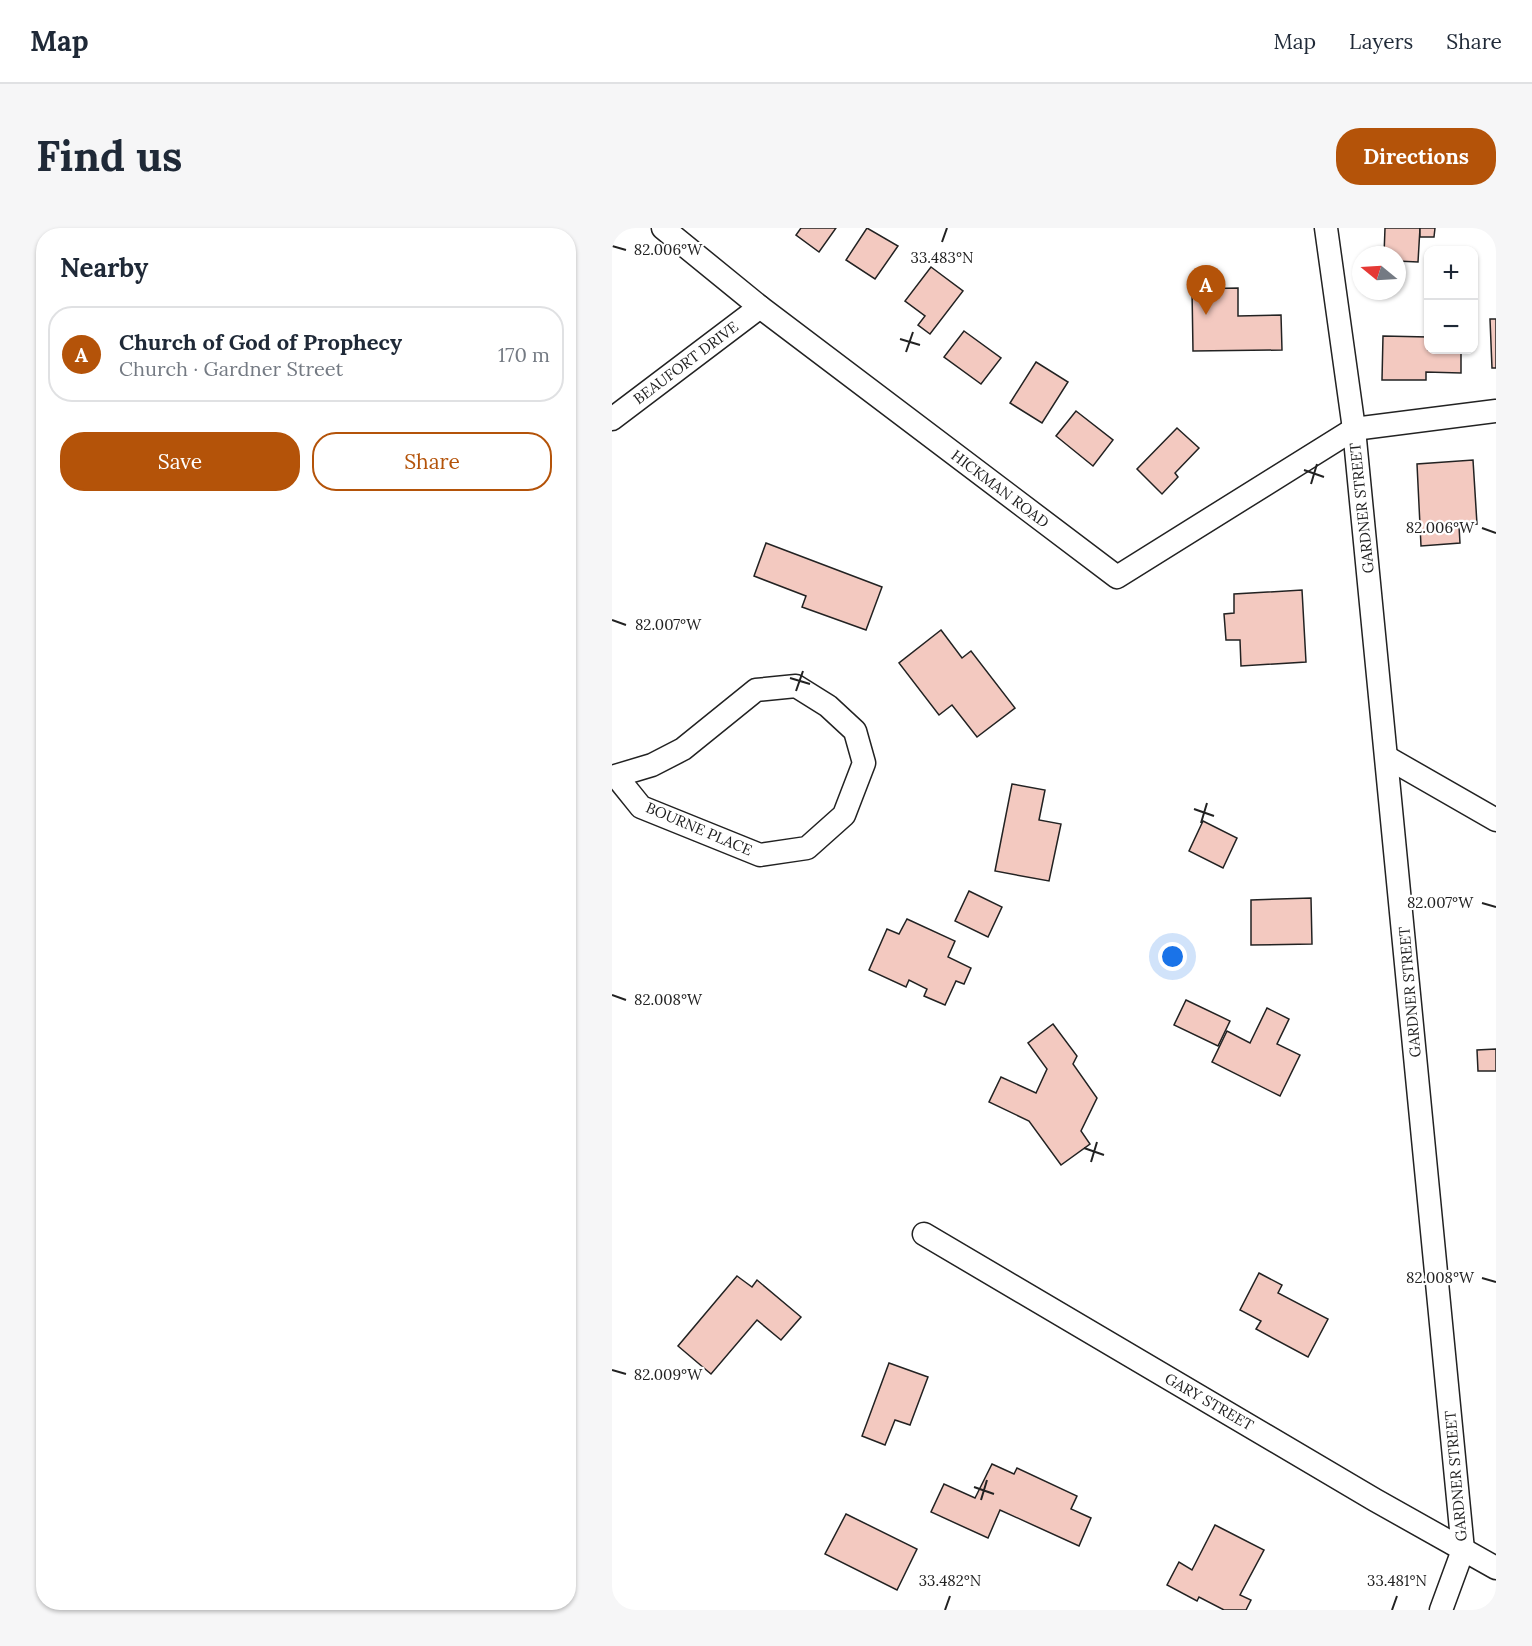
<!DOCTYPE html>
<meta charset="utf-8">
<style>
:root{--surface:#fff;--page:#f6f6f7;--text:#1f2937;--muted:#747a83;--line:#e0e1e3;--accent:#b45309}
body{margin:0;font-family:Lora,serif;background:var(--page);color:var(--text)}
.controls{position:absolute;right:18px;top:18px;display:grid;overflow:hidden;border-radius:12px;box-shadow:0 2px 4px #0004}
.controls button{width:54px;height:54px;display:grid;place-items:center;padding:0;border:0;border-bottom:2px solid var(--line);background:var(--surface);color:var(--text);font:30px sans-serif}
.compass{position:absolute;left:740px;top:18px;width:54px;height:54px;border-radius:50%;background:var(--surface);box-shadow:0 2px 4px #0004;rotate:288deg}
.you{position:absolute;left:561px;top:729px;width:21px;height:21px;margin:-15px;border:4px solid #fff;border-radius:50%;background:#1a73e8;box-shadow:0 0 0 9px #1a73e833}
.badge{display:grid;place-items:center;width:39px;height:39px;border-radius:50%;background:var(--accent);color:#fff;font-size:20px;font-weight:700}
.pin{position:absolute;translate:-50% -50px;filter:drop-shadow(0 2px 3px #0008)}
.pin::after{content:'';position:absolute;top:32px;width:21px;height:18px;background:inherit;clip-path:polygon(0 0,100% 0,50% 100%)}
.list{margin:0;padding:0;list-style:none}
h2{display:flex;justify-content:space-between;align-items:center;height:78px;margin:0;padding:0 24px;font-size:26px}
h2 small{font-size:20px;font-weight:400;color:var(--muted)}
.list li{display:grid;grid-template-columns:39px 1fr auto;gap:18px;align-items:center;box-sizing:border-box;height:96px;margin:0 12px 12px;padding:0 12px;border:2px solid var(--line);border-radius:24px}
.list b{display:block;font-size:22px;white-space:nowrap}
.list p{margin:0;font-size:20px;white-space:nowrap;color:var(--muted)}
.list em{font-size:20px;font-style:normal;color:var(--muted)}
.actions{display:flex;gap:12px;padding:18px 24px}
.actions a{flex:1;padding:14px 0;border:2px solid var(--accent);border-radius:24px;text-align:center;font-size:21px;color:var(--accent)}
.actions .main{background:var(--accent);color:#fff}
.map{position:relative;flex:none;width:884px;height:1382px;overflow:hidden;border-radius:24px}
header{display:flex;align-items:center;gap:36px;box-sizing:border-box;height:84px;padding:0 30px;background:var(--surface);border-bottom:2px solid var(--line)}
header strong{font-size:28px}
nav{display:flex;gap:33px;margin-inline-start:auto;font-size:21px}
.intro{display:flex;align-items:center;justify-content:space-between;box-sizing:border-box;height:144px;padding:0 36px}
h1{margin:0;font-size:42px}
.button{padding:15px 27px;border-radius:24px;background:var(--accent);color:#fff;font-size:21px;font-weight:700}
main{display:flex;gap:36px;padding:0 36px}
aside{flex:1;background:var(--surface);border-radius:24px;box-shadow:0 2px 4px #0004}
.map>svg:first-child{display:block}
</style>
<header>
<strong>Map</strong>
<nav><a>Map</a><a>Layers</a><a>Share</a></nav>
</header>
<div class="intro"><h1>Find us</h1><a class="button">Directions</a></div>
<main>
<aside>
<h2>Nearby<small></small></h2>
<ul class="list">
<li><span class="badge">A</span><div><b>Church of God of Prophecy</b><p>Church · Gardner Street</p></div><em>170 m</em></li>
</ul>
<div class="actions"><a class="main">Save</a><a>Share</a></div>
</aside>
<div class="map">
<svg width="884" height="1382" viewBox="0 0 884 1382">
<rect width="100%" height="100%" fill="#fff"/>
<g fill="#f3c9c0" stroke="#222" stroke-width="1.5">
<polygon points="189,0 224,0 207,24 184,7"/>
<polygon points="255,0 286,18 263,51 234,32"/>
<polygon points="773,0 808,0 806,34 785,33 785,27 772,27"/>
<polygon points="808,0 823,0 822,9 808,9"/>
<polygon points="319,39 351,63 318,106 306,97 313,88 293,73"/>
<polygon points="626,60 626,88 669,87 670,122 581,123 580,61"/>
<polygon points="878,91 884,91 884,140 880,140"/>
<polygon points="352,103 389,130 369,156 332,129"/>
<polygon points="771,108 816,109 816,122 849,122 849,145 814,144 814,152 770,152"/>
<polygon points="424,134 456,154 430,195 398,175"/>
<polygon points="464,183 501,212 481,238 444,208"/>
<polygon points="565,200 587,220 563,245 566,249 550,266 525,241"/>
<polygon points="861,232 865,296 847,298 848,315 809,318 805,236"/>
<polygon points="154,315 270,359 254,402 190,379 194,368 142,348"/>
<polygon points="690,362 694,434 629,438 628,412 614,412 612,386 622,385 622,366"/>
<polygon points="329,402 350,430 359,423 403,480 365,509 340,477 327,487 287,435"/>
<polygon points="400,556 433,562 427,592 449,596 437,653 383,643"/>
<polygon points="591,593 625,610 611,640 577,623"/>
<polygon points="357,663 390,679 376,709 343,693"/>
<polygon points="699,670 700,716 639,717 639,672"/>
<polygon points="295,691 343,713 336,729 359,740 352,756 344,753 333,777 312,768 315,761 297,752 294,759 257,742 275,701 287,706"/>
<polygon points="574,772 618,793 606,818 562,797"/>
<polygon points="655,780 677,791 665,816 688,827 668,868 600,834 615,803 638,815"/>
<polygon points="441,796 465,828 461,836 485,870 469,903 478,916 449,937 417,893 377,874 389,849 424,865 435,841 416,815"/>
<polygon points="884,821 884,843 866,843 865,822"/>
<polygon points="647,1045 670,1057 666,1065 716,1091 696,1129 644,1101 649,1093 628,1082"/>
<polygon points="125,1048 140,1059 145,1052 189,1089 169,1112 145,1092 99,1146 66,1118"/>
<polygon points="277,1135 316,1149 298,1197 283,1192 273,1217 250,1208"/>
<polygon points="380,1236 402,1246 405,1240 465,1268 459,1281 479,1290 467,1318 388,1282 376,1310 319,1284 332,1256 363,1270"/>
<polygon points="234,1286 305,1321 285,1362 213,1326"/>
<polygon points="603,1297 652,1322 628,1367 639,1372 634,1382 612,1382 587,1369 585,1373 555,1357 567,1334 580,1342"/>
</g>
<g fill="none" stroke-linecap="round" stroke-linejoin="round">
<g stroke="#222" stroke-width="25">
<g id="street">
<polyline points="51,0 148,79 505,349 742,201 884,183"/>
<polyline points="714,0 742,201 851,1322 829,1382"/>
<polyline points="0,191 148,79"/>
<polyline points="776,530 884,592"/>
<polyline points="0,549 40,537 71,521 144,462 184,458 216,478 243,503 252,535 232,587 195,620 148,627 29,579 4,548"/>
<polyline points="312,1006 763,1272 884,1340"/>
</g>
</g>
<use href="#street" stroke="#fff" stroke-width="22"/>
</g>
<path fill="none" stroke="#222" stroke-width="2" d="M330 14 335 0M0 18 14 22M288 111 308 117M294 124 301 104M692 242 712 249M699 256 705 236M870 300 884 305M0 392 14 397M178 450 198 456M184 463 191 443M582 581 602 588M589 595 595 575M870 675 884 679M0 767 14 772M472 920 492 927M479 934 485 914M870 1050 884 1054M0 1142 14 1146M362 1259 382 1266M369 1272 375 1252M333 1382 338 1368M780 1382 785 1368"/>
<g text-anchor="middle" stroke-width="4.5" stroke-linejoin="round" paint-order="stroke">
<g font-size="15" fill="#222" stroke="#fff">
<text transform="translate(74 135) rotate(-37)" y="5">BEAUFORT DRIVE</text>
<text transform="translate(388 261) rotate(37)" y="5">HICKMAN ROAD</text>
<text transform="translate(750 280) rotate(-96)" y="5">GARDNER STREET</text>
<text transform="translate(87 601) rotate(23)" y="5">BOURNE PLACE</text>
<text transform="translate(798 764) rotate(-95)" y="5">GARDNER STREET</text>
<text transform="translate(597 1174) rotate(30)" y="5">GARY STREET</text>
<text transform="translate(844 1248) rotate(-95)" y="5">GARDNER STREET</text>
</g>
</g>
<g font-size="15" text-anchor="middle" fill="#222" stroke="#fff" stroke-width="4.5" stroke-linejoin="round" paint-order="stroke">
<text x="56" y="27">82.006°W</text>
<text x="330" y="35">33.483°N</text>
<text x="828" y="305">82.006°W</text>
<text x="56" y="402">82.007°W</text>
<text x="828" y="680">82.007°W</text>
<text x="56" y="777">82.008°W</text>
<text x="828" y="1055">82.008°W</text>
<text x="56" y="1152">82.009°W</text>
<text x="338" y="1358">33.482°N</text>
<text x="785" y="1358">33.481°N</text>
</g>
</svg>
<div class="controls">
<button>+</button>
<button>−</button>
</div>
<svg class="compass" viewBox="-18 -18 36 36"><path d="M0-13l5 13h-10z" fill="#e53935"/><path d="M0 13l5-13h-10z" fill="#747a83"/></svg>
<div class="you"></div>
<div class="pin badge" style="left:594px;top:87px">A</div>
</div>
</main>
